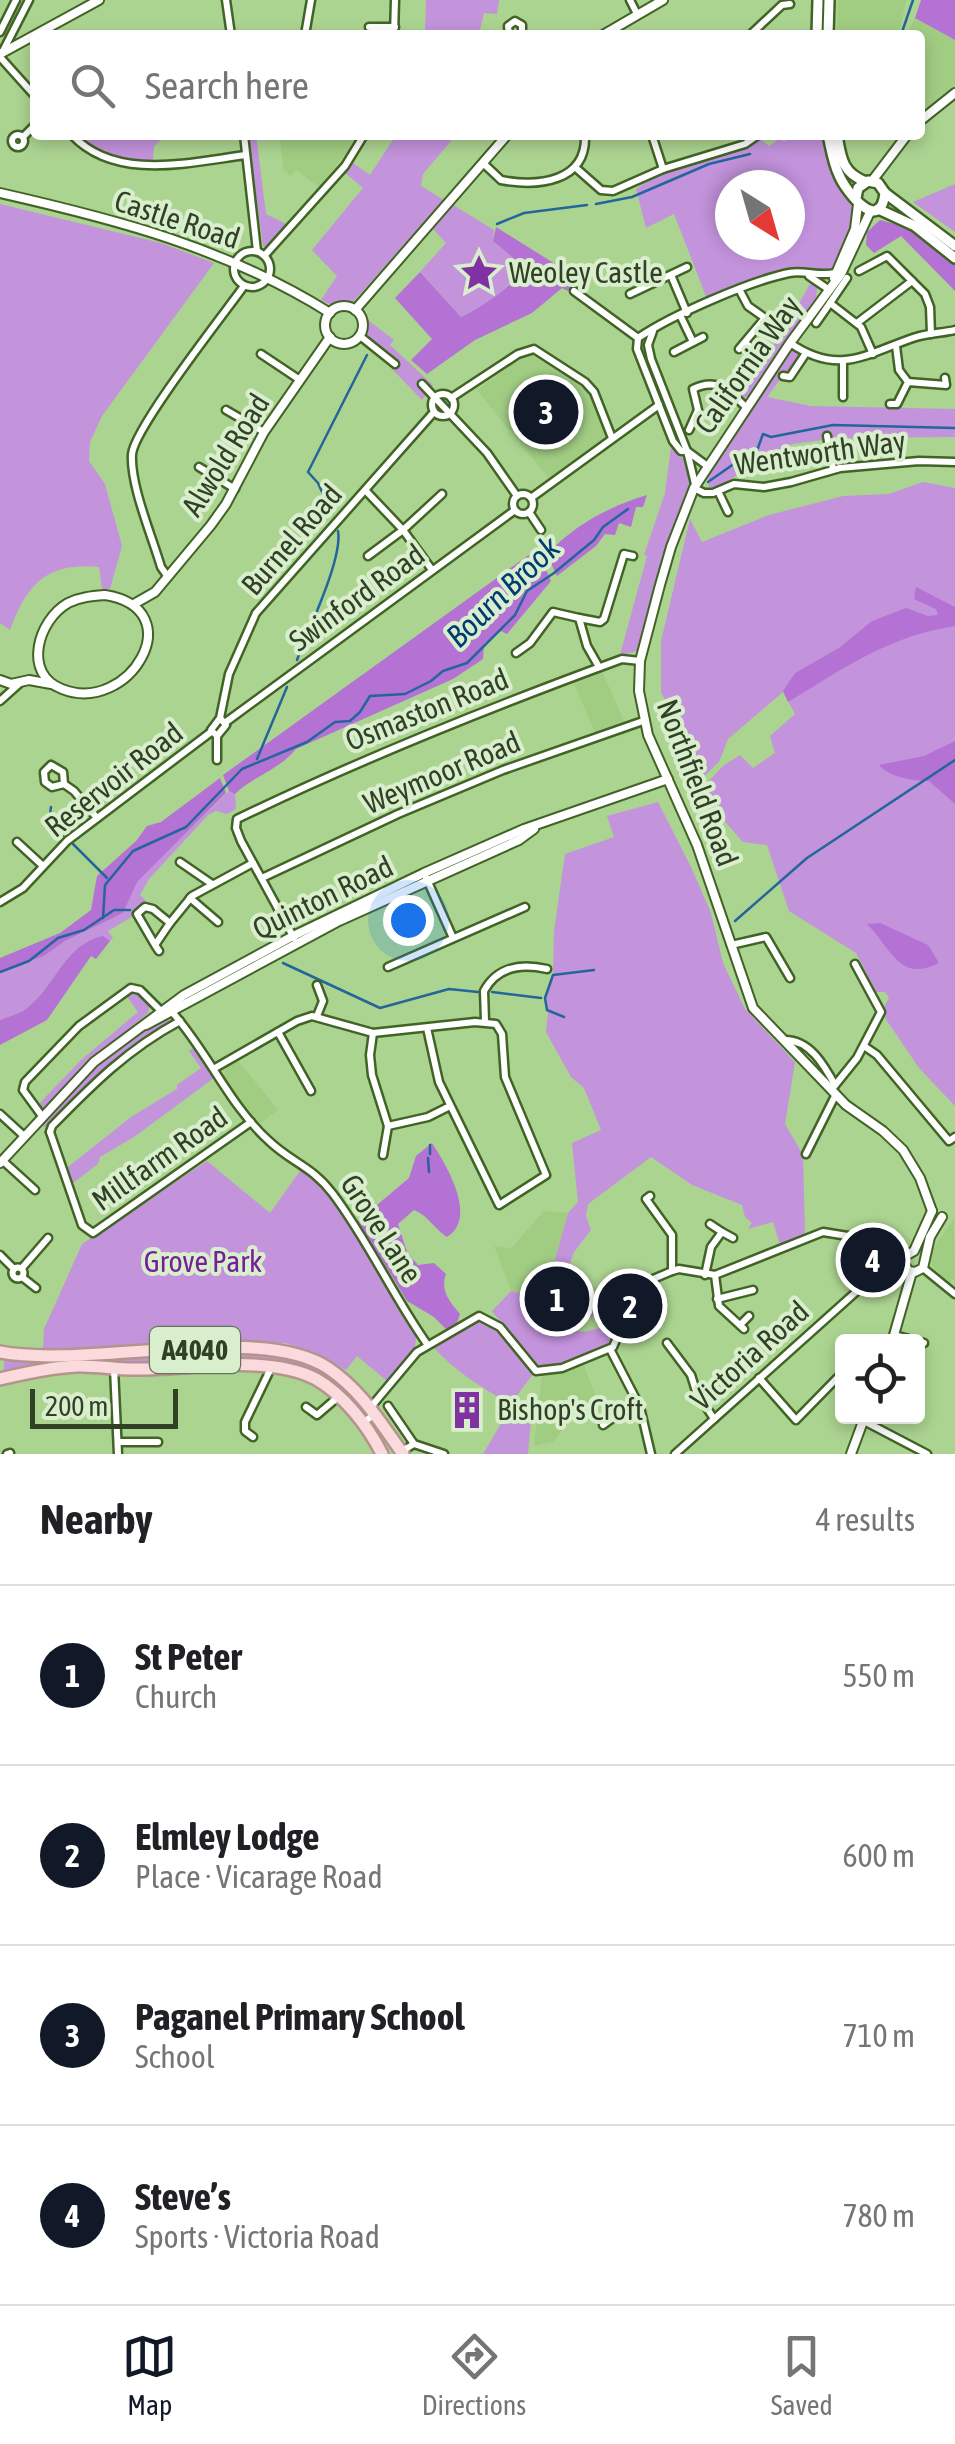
<!DOCTYPE html>
<meta charset="utf-8">
<style>
:root{--surface:#fff;--page:#f6f6f6;--text:#202124;--muted:#757577;--line:#e0e0e0;--accent:#111827}
body{margin:0;font-family:"Asap Condensed",sans-serif;background:var(--page);color:var(--text)}
.controls{position:absolute;right:30px;bottom:30px;display:grid;overflow:hidden;border-radius:10px;box-shadow:0 5px 15px #0003}
.controls button{width:90px;height:90px;display:grid;place-items:center;padding:0;border:0;border-bottom:2px solid var(--line);background:var(--surface);color:var(--text);font:50px sans-serif}
.compass{position:absolute;left:715px;top:170px;width:90px;height:90px;border-radius:50%;background:var(--surface);box-shadow:0 5px 15px #0003;rotate:143deg}
.scale{position:absolute;left:30px;bottom:25px;width:148px;box-sizing:border-box;padding-left:10px;border:5px solid #304126;border-top:0;font-size:28px;line-height:35px;white-space:nowrap;color:#304126;-webkit-text-stroke:8px #d9eecc;paint-order:stroke}
.you{position:absolute;left:408px;top:920px;width:35px;height:35px;margin:-25px;border:8px solid #fff;border-radius:50%;background:#1a73e8;box-shadow:0 0 0 15px #1a73e833}
.badge{display:grid;place-items:center;width:65px;height:65px;border-radius:50%;background:var(--accent);color:#fff;font-size:32px;font-weight:700}
.pin{position:absolute;translate:-50% -50%;border:5px solid #fff;box-shadow:0 2px 10px #0006}
.list{margin:0;padding:0;list-style:none}
h2{display:flex;justify-content:space-between;align-items:center;height:130px;margin:0;padding:0 40px;font-size:42px}
h2 small{font-size:32px;font-weight:400;color:var(--muted)}
.list li{display:grid;grid-template-columns:65px 1fr auto;gap:30px;align-items:center;box-sizing:border-box;height:180px;padding:0 40px;border-top:2px solid var(--line)}
.list b{display:block;font-size:38px;white-space:nowrap}
.list p{margin:0;font-size:32px;white-space:nowrap;color:var(--muted)}
.list em{font-size:32px;font-style:normal;color:var(--muted)}
.icon{flex:none;width:55px;height:55px;fill:none;stroke:currentColor;stroke-width:2;stroke-linecap:round;stroke-linejoin:round}
.map{position:relative;flex:none;width:955px;height:1454px;overflow:hidden}
.search{position:absolute;background:var(--surface);box-shadow:0 5px 15px #0003;left:30px;right:30px;top:30px;height:110px;display:flex;align-items:center;gap:25px;box-sizing:border-box;padding:0 35px;border-radius:10px;color:var(--muted);font-size:38px}
.sheet{height:850px;background:var(--surface)}
nav{display:flex;justify-content:space-around;align-items:center;box-sizing:border-box;height:140px;border-top:2px solid var(--line);background:var(--surface);font-size:28px;color:var(--muted)}
nav a{display:grid;justify-items:center;gap:5px}
nav .on{color:var(--accent)}
.map>svg:first-child{display:block}
</style>
<div class="map">
<svg width="955" height="1454" viewBox="0 0 955 1454">
<rect width="100%" height="100%" fill="#acd491"/>
<g fill="#a1cd83">
<polygon points="838,0 906,0 899,35 837,35"/>
<polygon points="915,18 955,40 955,85 922,114 920,35 906,35"/>
<polygon points="279,135 360,135 319,187 296,170 291,176 284,171"/>
<polygon points="532,354 590,393 605,432 606,440 550,480 477,390 523,356"/>
<polygon points="601,669 625,723 595,733 572,679"/>
<polygon points="237,1059 278,1110 258,1125 224,1076 226,1066"/>
<polygon points="544,1211 568,1213 553,1267 528,1295 511,1291 494,1246 511,1248"/>
<polygon points="954,1218 955,1278 949,1283 932,1266 930,1253"/>
<polygon points="583,1363 596,1397 569,1421 553,1442 534,1446 542,1377"/>
</g>
<g fill="#c393dc" fill-rule="evenodd">
<polygon points="426,0 499,0 497,14 484,13 479,35 425,35"/>
<path d="M79 135H167L154 146 153 161C126 164 97 153 79 135Z"/>
<polygon points="248,135 256,135 266,214 288,225 268,248 263,246"/>
<polygon points="396,135 456,135 423,174 421,186 444,200 351,304 329,304 321,300 337,276 312,250 363,188 345,173 353,163 370,175"/>
<path d="M792 135H825L834 175 854 211 852 232 835 270C818 276 813 267 797 269 766 274 736 288 707 299L674 214 646 228 636 189C673 163 721 161 760 139L769 146 780 138 784 142ZM730 185H790V245H730Z"/>
<polygon points="955,184 955,232 913,202"/>
<path d="M0 204 161 243 214 263 102 416 90 442 89 461 105 484 122 546 110 589H102L99 567C48 562 27 583 10 630L0 623Z"/>
<polygon points="453,205 494,230 493,241 524,267 497,297 461,317 420,272 446,243 433,229"/>
<polygon points="811,282 817,288 816,300 750,396 743,398 737,393 783,332"/>
<polygon points="368,320 394,340 390,345 433,385 422,400 392,369 397,361 364,335"/>
<polygon points="794,350 802,355 788,375 785,373 767,397 811,406 955,409 955,437 838,438 792,444 715,488 709,487 708,478 704,476 788,351"/>
<polygon points="671,447 683,459 690,482 677,516 638,651 620,655 647,556 644,555 665,493"/>
<polygon points="923,482 955,488 955,1106 919,1068 881,1012 889,998 885,992 876,992 856,953 789,911 767,845 743,842 713,808 702,788 723,766 740,755 753,768 775,753 770,736 795,714 783,692 728,739 719,762 692,787 669,748 666,702 661,692 661,641 690,519 702,542 769,515 843,496 889,494"/>
<path d="M229 791 235 794 236 809 227 814 216 811 208 815 149 879 140 895 146 901 135 915 108 931 113 938 110 941 103 937C62 945 55 990 23 1011 16 1015 7 1017 0 1020V972L44 956 65 941 123 913 136 882Z"/>
<polygon points="658,802 691,867 711,913 723,963 745,1009 795,1062 785,1124 803,1155 805,1235 781,1248 773,1222 748,1229 752,1223 745,1217 742,1205 692,1185 651,1157 588,1204 586,1216 591,1230 574,1252 565,1276 580,1303 600,1301 602,1308 594,1312 593,1316 580,1320 579,1307 573,1330 583,1332 613,1325 614,1337 604,1347 550,1367 541,1367 532,1362 492,1311 511,1291 528,1295 553,1267 568,1213 578,1202 572,1143 601,1130 584,1088 571,1077 546,1032 548,1013 545,998 553,975 554,931 565,854 614,837 607,816"/>
<polygon points="135,992 150,1003 148,1013 89,1063 41,1111 37,1106 81,1060 138,1012 126,995"/>
<path d="M168 1018 172 1022C161 1030 148 1035 137 1043 105 1068 77 1098 48 1127L36 1126C76 1084 113 1041 168 1018Z"/>
<polygon points="193,1048 214,1078 134,1137 100,1157 98,1164 68,1187 63,1171 131,1117 177,1089 177,1085 201,1068 189,1051"/>
<path d="M207 1161 270 1213 300 1171 304 1168C339 1186 392 1299 416 1337L415 1350 387 1381 357 1356 346 1370 320 1355 285 1343 43 1350 44 1329 82 1244Z"/>
<path d="M484 1321 497 1328 533 1374 513 1401 507 1402C480 1387 454 1370 433 1347L474 1322Z"/>
<path d="M248 1353C298 1356 324 1365 360 1400L351 1406 303 1372 123 1365 3 1376 5 1356 122 1358Z"/>
<polygon points="509,1410 531,1420 528,1454 483,1454"/>
</g>
<g fill="#b472d5">
<polygon points="921,0 955,0 955,40 915,18"/>
<polygon points="880,220 905,227 955,264 955,291 901,236 874,253 866,245 867,232"/>
<path d="M496 227 560 267 573 285 568 291 562 288 532 313 475 340 427 374 411 360 432 339 395 298 420 272 461 317C486 304 508 291 524 267L493 241Z"/>
<path d="M647 495 643 507H636L631 527 619 523 615 535 605 534 596 546 557 576 547 555C572 526 610 506 647 495Z"/>
<path d="M537 549 551 581 507 634 501 631 484 644 483 659 453 679 296 749C280 769 254 776 235 794L229 791 223 775Z"/>
<path d="M916 587 955 607V626C889 636 844 668 788 702L783 691 795 673 839 648 872 621 906 608 928 616 938 615 936 609 914 599Z"/>
<path d="M955 741V804L929 781C913 781 889 777 879 765L924 756Z"/>
<polygon points="220,778 226,793 137,882 123,913 65,941 44,956 0,972 0,958 60,933 91,910 97,876 136,841 147,826 161,822"/>
<path d="M880 923 928 945 939 963C899 983 892 949 867 924Z"/>
<path d="M103 936 110 941 96 959 91 956 47 1020 0 1045V1020C7 1017 16 1015 23 1011 55 990 62 945 103 936Z"/>
<path d="M432 1143C447 1166 478 1218 447 1237 433 1228 429 1216 414 1210L398 1224 407 1252 418 1265 434 1263 446 1274C440 1290 449 1301 460 1314L456 1325 446 1329 434 1317 407 1301 358 1221 409 1178 416 1156Z"/>
</g>
<g fill="none" stroke-linecap="round" stroke-linejoin="round">
<g stroke="#24659b" stroke-width="2.5">
<polyline points="901,35 913,0"/>
<polyline points="596,204 632,197 709,164 750,154"/>
<polyline points="497,224 524,213 587,205"/>
<polyline points="708,482 738,461 755,456 763,434 771,437 833,425 955,428"/>
<polyline points="332,514 318,483 308,472 367,355"/>
<path d="M297 660C308 630 343 559 338 531"/>
<polyline points="257,759 287,687"/>
<polyline points="51,807 49,821 63,835"/>
<polyline points="73,844 107,878"/>
<polyline points="103,918 105,885 133,851 186,827 242,769 307,742 335,722 350,721 360,712 370,696 405,694 431,681 443,671 467,663 515,615 527,591 554,573 594,540 603,527 628,509"/>
<polyline points="735,921 807,858 955,760"/>
<polyline points="283,963 380,1008 449,989 478,992"/>
<polyline points="0,972 29,961 58,938 84,930 114,910 130,910"/>
<polyline points="492,992 541,998"/>
<polyline points="564,1017 547,1010 545,998 553,975 594,970"/>
<polyline points="430,1145 430,1154"/>
<polyline points="428,1158 429,1172"/>
</g>
<g stroke="#416426" stroke-width="11">
<g id="minor">
<polyline points="226,0 231,35"/>
<polyline points="630,0 637,14"/>
<polyline points="369,27 395,27"/>
<polyline points="0,32 16,0"/>
<polyline points="305,35 311,0"/>
<polyline points="394,35 395,0"/>
<polyline points="509,35 508,26 515,21 522,25 522,35"/>
<polyline points="750,35 782,5 790,4"/>
<polyline points="3,51 29,0"/>
<polyline points="0,57 35,96"/>
<circle cx="18" cy="141" r="6"/>
<path d="M72 135C116 182 191 162 246 155"/>
<polyline points="244,135 257,251"/>
<polyline points="652,135 663,169"/>
<polyline points="23,137 35,125"/>
<path d="M483 163 501 180C538 187 587 182 585 135"/>
<polyline points="576,168 601,190 613,191 663,169 745,144 758,135"/>
<circle cx="252" cy="269" r="18"/>
<polyline points="265,255 345,166 364,135"/>
<polyline points="859,271 887,256 925,294 930,307 931,334"/>
<polyline points="671,275 687,313"/>
<polyline points="809,276 828,289"/>
<polyline points="574,291 638,338"/>
<polyline points="630,294 687,267"/>
<polyline points="830,303 847,278"/>
<polyline points="681,317 693,342"/>
<polyline points="816,323 830,303 861,327 873,354"/>
<polyline points="857,323 912,281"/>
<polyline points="653,331 648,345 651,359 687,451 695,484"/>
<polyline points="360,336 395,364"/>
<polyline points="745,343 762,355"/>
<path d="M790 343C840 377 867 353 916 337 929 333 942 333 955 330"/>
<polyline points="739,349 765,318 748,306 739,289"/>
<polyline points="674,352 703,337"/>
<polyline points="261,354 300,380"/>
<polyline points="783,376 790,377 806,353"/>
<polyline points="908,382 946,385 945,378"/>
<polyline points="422,384 487,453 517,496"/>
<circle cx="443" cy="405" r="11"/>
<polyline points="843,397 843,362"/>
<polyline points="451,398 518,354 534,349 585,382 594,392 612,438"/>
<polyline points="890,404 897,404 908,382 899,370 896,346"/>
<polyline points="226,410 264,432"/>
<path d="M689 430 698 410 693 389C718 377 728 391 746 407"/>
<polyline points="827,436 833,469"/>
<path d="M706 465 687 451H681L673 441 637 349 638 338C672 315 750 281 789 273 805 270 819 277 835 273"/>
<polyline points="199,467 235,489"/>
<polyline points="694,488 704,493 713,493 734,484 764,487 791,482 840,468 919,461 955,462"/>
<polyline points="366,491 403,530 432,570"/>
<polyline points="718,491 728,512"/>
<circle cx="523" cy="504" r="10"/>
<polyline points="531,498 659,405"/>
<polyline points="529,512 541,530"/>
<polyline points="368,556 403,530 442,494"/>
<path d="M168 577 161 567C152 536 130 485 132 454 135 427 223 315 244 286"/>
<polyline points="516,653 530,643 553,612 579,618"/>
<polyline points="599,667 587,646 579,618 600,622 604,619 624,554 633,556"/>
<polyline points="0,701 20,683"/>
<polyline points="220,718 229,674 256,613 434,412"/>
<polyline points="226,722 515,510"/>
<polyline points="217,736 226,725 220,718 211,730 217,736 217,760"/>
<polygon points="51,765 63,772 64,784 52,787 45,782 44,772"/>
<polyline points="64,784 74,791 97,818"/>
<polyline points="17,842 43,866"/>
<polyline points="180,862 212,884"/>
<polyline points="424,873 453,938"/>
<polyline points="262,878 398,814 503,770 643,721"/>
<polyline points="190,898 218,922"/>
<polyline points="0,902 23,888 67,841 211,732"/>
<polyline points="170,923 192,896 253,863"/>
<path d="M294 938 241 841 236 828 237 819C363 758 491 707 622 659L640 661"/>
<polyline points="155,945 137,914 145,907 153,909 170,923 155,945 159,951"/>
<polyline points="731,945 766,937 790,978"/>
<polyline points="388,967 525,907"/>
<polyline points="317,985 323,1001 317,1016"/>
<path d="M172 1012C208 1052 229 1105 269 1141 292 1163 312 1166 333 1194 369 1242 393 1296 427 1344"/>
<path d="M485 1021 484 991C497 967 521 963 547 969"/>
<polyline points="278,1032 311,1091"/>
<polyline points="373,1033 370,1055 372,1075 388,1126 383,1155"/>
<path d="M785 1040C810 1040 824 1065 835 1085"/>
<polyline points="864,1046 877,1055 949,1141 955,1137"/>
<polyline points="215,1068 297,1021 312,1016 373,1033 475,1022 496,1024 502,1034 505,1077 546,1175 499,1205 439,1082 427,1028"/>
<polyline points="832,1089 857,1058 881,1012 855,964"/>
<polyline points="0,1114 24,1136"/>
<polyline points="42,1116 23,1090 25,1082 79,1026 131,988 140,990 160,1010"/>
<polyline points="388,1126 428,1117 450,1106"/>
<polyline points="50,1132 82,1225 93,1233 251,1122"/>
<path d="M50 1132 52 1126C93 1084 128 1049 180 1021"/>
<polyline points="806,1154 836,1094"/>
<polyline points="2,1160 35,1190"/>
<polyline points="650,1196 646,1199 672,1235 672,1271"/>
<polyline points="710,1224 722,1232"/>
<polyline points="0,1255 14,1269"/>
<circle cx="18" cy="1273" r="5.5"/>
<polyline points="22,1268 48,1238"/>
<polyline points="923,1268 955,1294"/>
<polyline points="705,1275 711,1247 722,1232 733,1238"/>
<polyline points="715,1275 719,1306 744,1329"/>
<polyline points="22,1277 36,1288"/>
<polyline points="717,1299 753,1290"/>
<polyline points="740,1325 749,1316"/>
<polyline points="894,1335 924,1343"/>
<polyline points="667,1343 691,1375 696,1391 714,1419"/>
<polyline points="610,1349 640,1407 651,1454"/>
<polyline points="114,1368 118,1454"/>
<polyline points="759,1378 796,1420 842,1373"/>
<polyline points="388,1406 414,1444"/>
<polyline points="306,1407 317,1415 338,1397"/>
<polyline points="864,1421 927,1454"/>
<polyline points="363,1423 372,1416 370,1408 417,1352 479,1316 500,1327 536,1371 562,1368 613,1347 619,1333 615,1299 625,1291 672,1271 679,1269 715,1275 823,1232 897,1244 907,1254"/>
<polyline points="603,1425 637,1400"/>
<polyline points="253,1437 245,1431 245,1422 271,1368"/>
<polyline points="118,1442 158,1442"/>
<polyline points="402,1451 414,1444 444,1454"/>
<polyline points="7,1454 10,1453"/>
<polyline points="675,1454 885,1266 894,1260 903,1260"/>
</g>
</g>
<g stroke="#416426" stroke-width="12">
<g id="tertiary">
<polyline points="603,35 663,0"/>
<polyline points="0,54 99,0"/>
<polyline points="920,121 955,93"/>
<polyline points="872,181 907,135"/>
<path d="M0 193C119 220 226 248 330 313"/>
<polyline points="871,210 841,274 790,343 694,488 671,547 660,585 640,661 639,691 648,735 697,845 753,1008 846,1105 883,1131 903,1150 920,1178 932,1211"/>
<polyline points="834,278 855,229 858,204"/>
<circle cx="344" cy="325" r="19"/>
<polyline points="355,310 507,135"/>
<path d="M105 595C193 609 129 716 62 689 22 674 38 620 68 603 80 597 93 596 105 595Z"/>
<polyline points="134,604 155,592 211,525 226,504 264,432 330,337"/>
<polyline points="0,680 11,684 29,680 51,684"/>
<polyline points="146,1025 339,921 519,840 534,829"/>
<polyline points="0,1163 94,1062 184,995 293,936 424,873 524,829 668,779"/>
<polyline points="932,1211 914,1251 905,1256 903,1263 909,1271 915,1272 923,1268 930,1237 942,1217"/>
<polyline points="892,1342 912,1272"/>
<polyline points="851,1454 865,1416"/>
</g>
</g>
<g stroke="#416426" stroke-width="14">
<g id="secondary">
<polyline points="817,35 818,0"/>
<polyline points="828,35 829,0"/>
<path d="M828 135C831 148 833 163 839 175 846 192 880 235 885 193L878 183 868 181 858 188 856 198"/>
<path d="M837 135C841 158 842 173 866 182"/>
<polyline points="885,193 955,246"/>
<polyline points="878,209 915,226 955,258"/>
</g>
</g>
<g stroke="#b3958e" stroke-width="16">
<g id="primary">
<path d="M0 1352C87 1369 259 1322 328 1368 361 1390 380 1422 403 1454"/>
<path d="M0 1379C25 1373 51 1367 77 1366 97 1365 118 1370 139 1369 190 1369 269 1354 316 1379 344 1395 368 1426 382 1454"/>
</g>
</g>
<use href="#minor" stroke="#fff" stroke-width="6"/>
<use href="#tertiary" stroke="#fff" stroke-width="8"/>
<use href="#secondary" stroke="#fff" stroke-width="9"/>
<use href="#primary" stroke="#fbdadd" stroke-width="11"/>
</g>
<defs>
<g id="sight-bare" transform="scale(3)"><path d="M0-6L1.8-2.2L6-1.7L2.9 1.2L3.7 5.4L0 3.3L-3.7 5.4L-2.9 1.2L-6-1.7L-1.8-2.2Z" fill="#8032a3" stroke="#d9eecc" stroke-width="2.5" paint-order="stroke"/></g>
<g id="building-bare" transform="scale(3)"><path d="M-4-6H4V6H1V3H-1V6H-4ZM-2.5-4.3h1.7v1.8h-1.7ZM.8-4.3h1.7v1.8H.8ZM-2.5-1h1.7V.8h-1.7ZM.8-1h1.7V.8H.8Z" fill="#8032a3" stroke="#d9eecc" stroke-width="2.5" paint-order="stroke"/></g>
</defs>
<g fill-rule="evenodd">
<use href="#sight-bare" x="479" y="273"/>
<use href="#building-bare" x="467" y="1410"/>
</g>
<g text-anchor="middle" stroke-width="8" stroke-linejoin="round" paint-order="stroke">
<rect fill="#d9eecc" stroke="#637558" stroke-width="2.5" x="150" y="1327" width="90" height="46" rx="8"/>
<g font-size="28" font-weight="bold" fill="#304126">
<text x="195" y="1360">A4040</text>
</g>
<g font-size="30" fill="#304126" stroke="#d9eecc">
<text transform="translate(177 220) rotate(18)" y="10">Castle Road</text>
<text transform="translate(748 365) rotate(-55)" y="10">California Way</text>
<text transform="translate(820 453) rotate(-8)" y="10">Wentworth Way</text>
<text transform="translate(226 455) rotate(-58)" y="10">Alwold Road</text>
<text transform="translate(292 540) rotate(-49)" y="10">Burnel Road</text>
<text transform="translate(357 598) rotate(-36)" y="10">Swinford Road</text>
<text transform="translate(427 710) rotate(-22)" y="10">Osmaston Road</text>
<text transform="translate(442 773) rotate(-23)" y="10">Weymoor Road</text>
<text transform="translate(114 780) rotate(-38)" y="10">Reservoir Road</text>
<text transform="translate(697 783) rotate(69)" y="10">Northfield Road</text>
<text transform="translate(323 898) rotate(-26)" y="10">Quinton Road</text>
<text transform="translate(160 1159) rotate(-35)" y="10">Millfarm Road</text>
<text transform="translate(381 1229) rotate(57)" y="10">Grove Lane</text>
<text transform="translate(750 1356) rotate(-42)" y="10">Victoria Road</text>
</g>
<g font-size="30" fill="#304126" stroke="#d9eecc" text-anchor="start">
<text x="509" y="283">Weoley Castle</text>
<text x="497" y="1420">Bishop's Croft</text>
</g>
<g font-size="30" fill="#751f98" stroke="#d9eecc">
<text x="203" y="1272">Grove Park</text>
</g>
<g font-size="32" font-style="italic" fill="#003b74" stroke="#d9eecc">
<text transform="translate(503 592) rotate(-44)" y="11">Bourn Brook</text>
</g>
</g>
</svg>
<div class="controls">
<button><svg class="icon" aria-label="locate" viewBox="0 0 24 24"><circle cx="12" cy="12" r="6"/><path d="M12 2v4M12 18v4M2 12h4M18 12h4"/></svg></button>
</div>
<svg class="compass" viewBox="-18 -18 36 36"><path d="M0-13l5 13h-10z" fill="#e53935"/><path d="M0 13l5-13h-10z" fill="#757577"/></svg>
<div class="scale">200 m</div>
<div class="you"></div>
<div class="pin badge" style="left:557px;top:1299px">1</div>
<div class="pin badge" style="left:630px;top:1306px">2</div>
<div class="pin badge" style="left:546px;top:412px">3</div>
<div class="pin badge" style="left:873px;top:1260px">4</div>
<div class="search"><svg class="icon" aria-label="search" viewBox="0 0 24 24"><circle cx="10" cy="10" r="6"/><path d="M15 15l6 6"/></svg>Search here</div>
</div>
<section class="sheet">
<h2>Nearby<small>4 results</small></h2>
<ul class="list">
<li><span class="badge">1</span><div><b>St Peter</b><p>Church</p></div><em>550 m</em></li>
<li><span class="badge">2</span><div><b>Elmley Lodge</b><p>Place · Vicarage Road</p></div><em>600 m</em></li>
<li><span class="badge">3</span><div><b>Paganel Primary School</b><p>School</p></div><em>710 m</em></li>
<li><span class="badge">4</span><div><b>Steve’s</b><p>Sports · Victoria Road</p></div><em>780 m</em></li>
</ul>
</section>
<nav>
<a class="on"><svg class="icon" aria-label="map" viewBox="0 0 24 24"><path d="M3 6l6-2 6 2 6-2v14l-6 2-6-2-6 2zM9 4v14M15 6v14"/></svg>Map</a>
<a><svg class="icon" aria-label="directions" viewBox="0 0 24 24"><path d="M12 3l9 9-9 9-9-9zM9 14v-3h6M13 9l2 2-2 2"/></svg>Directions</a>
<a><svg class="icon" aria-label="saved" viewBox="0 0 24 24"><path d="M7 4h10v16l-5-4-5 4z"/></svg>Saved</a>
</nav>
